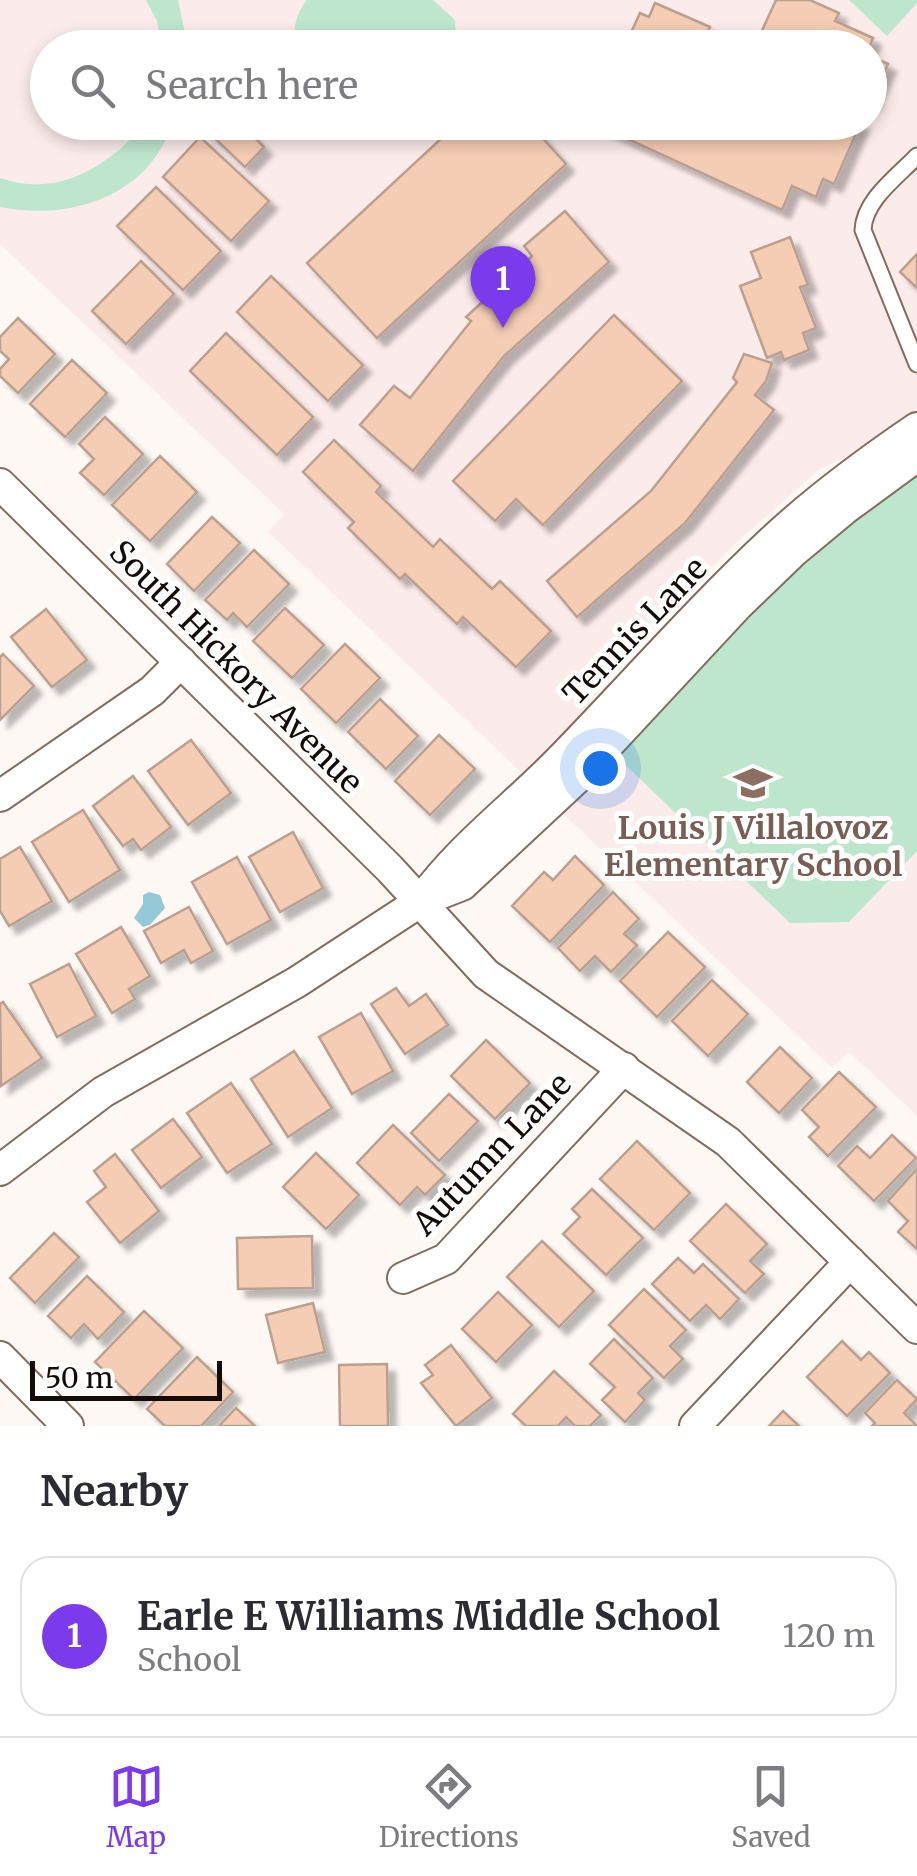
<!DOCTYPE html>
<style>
:root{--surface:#fff;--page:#f2f2f3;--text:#2b2b33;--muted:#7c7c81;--line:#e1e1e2;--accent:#7c3aed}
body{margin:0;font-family:Merriweather,serif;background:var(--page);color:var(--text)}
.scale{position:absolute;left:30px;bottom:25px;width:192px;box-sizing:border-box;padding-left:10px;border:5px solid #150c07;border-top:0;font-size:28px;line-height:35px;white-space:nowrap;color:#150c07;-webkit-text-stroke:8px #fff;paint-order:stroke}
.you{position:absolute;left:600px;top:768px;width:35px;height:35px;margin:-25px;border:8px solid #fff;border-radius:50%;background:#1a73e8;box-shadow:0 0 0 15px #1a73e833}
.badge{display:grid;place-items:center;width:65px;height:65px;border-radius:50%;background:var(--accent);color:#fff;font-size:32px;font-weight:700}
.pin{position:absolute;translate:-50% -82px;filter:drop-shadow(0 2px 5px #0008)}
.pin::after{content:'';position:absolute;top:52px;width:35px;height:30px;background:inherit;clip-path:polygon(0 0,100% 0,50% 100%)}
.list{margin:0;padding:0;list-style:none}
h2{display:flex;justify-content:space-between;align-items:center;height:130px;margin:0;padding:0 40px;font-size:42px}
h2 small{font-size:32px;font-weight:400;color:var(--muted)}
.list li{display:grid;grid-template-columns:65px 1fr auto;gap:30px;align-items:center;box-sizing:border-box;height:160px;margin:0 20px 20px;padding:0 20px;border:2px solid var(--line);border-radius:30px}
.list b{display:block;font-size:38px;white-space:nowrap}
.list p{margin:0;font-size:32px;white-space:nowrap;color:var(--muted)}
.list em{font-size:32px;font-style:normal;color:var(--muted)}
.icon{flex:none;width:55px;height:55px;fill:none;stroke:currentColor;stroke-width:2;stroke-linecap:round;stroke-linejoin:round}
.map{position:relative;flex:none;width:917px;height:1426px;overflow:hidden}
.search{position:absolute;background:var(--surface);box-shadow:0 5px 15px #0003;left:30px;right:30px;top:30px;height:110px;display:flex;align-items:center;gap:25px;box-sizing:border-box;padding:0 35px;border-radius:55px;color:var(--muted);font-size:38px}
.sheet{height:310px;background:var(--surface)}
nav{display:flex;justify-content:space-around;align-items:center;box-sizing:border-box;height:140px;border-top:2px solid var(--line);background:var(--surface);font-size:28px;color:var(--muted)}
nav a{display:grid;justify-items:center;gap:5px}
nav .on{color:var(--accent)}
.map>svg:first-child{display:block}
</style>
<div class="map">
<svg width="917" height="1426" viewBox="0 0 917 1426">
<defs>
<filter id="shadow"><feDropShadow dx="8" dy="8" stdDeviation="2.5" flood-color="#0004"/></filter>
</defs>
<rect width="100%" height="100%" fill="#fef8f5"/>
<g fill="#fcebeb" fill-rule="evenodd">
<path d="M0 0H917V412L858 452 821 468 736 543 605 677 587 710 524 775 268 532 284 514 0 244ZM48 48H870V122H48Z"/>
<polygon points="917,474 917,1116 849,1052 832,1068 561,812 783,581"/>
</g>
<g fill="#bee6cd">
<polygon points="146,0 178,0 188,47 162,47 157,21"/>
<path d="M307 0H433L455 20 456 44 453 48 295 47C292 32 296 12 307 0Z"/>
<polygon points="849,0 917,0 917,3 887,36"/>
<path d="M147 123H176C167 137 158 156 146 169 107 208 52 217 0 207V178C60 199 108 165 147 123Z"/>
<polygon points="917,474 917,851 849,922 790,923 615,755 808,557"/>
</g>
<polygon fill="#96c9d7" points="149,892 160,895 165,908 150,925 143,927 134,918 143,904 143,895"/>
<g fill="#f5ccb4" stroke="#bb9f90" stroke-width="2.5" filter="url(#shadow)">
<polygon points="776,0 810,0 839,13 835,21 873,38 869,48 754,48"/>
<polygon points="655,3 710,27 705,38 727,48 624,48 640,13 649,17"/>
<polygon points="870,56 888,64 870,104"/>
<polygon points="210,122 239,122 264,147 245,167 205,129"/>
<polygon points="459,122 528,122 566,164 377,338 307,263"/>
<polygon points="591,122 861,122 834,184 823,179 816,197 792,186 782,210"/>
<polygon points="200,137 269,201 231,241 163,177"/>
<polygon points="156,187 221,251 183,290 117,226"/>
<polygon points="565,211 609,262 504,356 413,471 360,425 394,386 410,398 471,321 466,317 532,256 524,246"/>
<polygon points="790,237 808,285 800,287 816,328 803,333 809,350 784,360 781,352 767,358 740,286 761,278 751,252"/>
<polygon points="917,254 917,288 900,272"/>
<polygon points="141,261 174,294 126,344 92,311"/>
<polygon points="271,276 363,365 328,401 237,312"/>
<polygon points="614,315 682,381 543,525 516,499 495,521 453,481"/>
<polygon points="18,318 55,354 18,393 0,376 0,369 9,359 0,351 0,337"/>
<polygon points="226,333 313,417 277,455 190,371"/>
<polygon points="744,354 772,363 766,381 755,395 774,410 685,523 577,617 547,581 651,491 737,382 733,378"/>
<polygon points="72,360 107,393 65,437 30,404"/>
<polygon points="105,417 143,454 104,495 80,473 94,459 79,444"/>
<polygon points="334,440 381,486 376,492 433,547 440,539 492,589 500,581 551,631 516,667 463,617 457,624 405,574 400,579 348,528 354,522 303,472"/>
<polygon points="160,456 197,492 150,541 112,505"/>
<polygon points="212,517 240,543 194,591 167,564"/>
<polygon points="254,550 289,584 247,627 233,613 227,620 205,600"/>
<polygon points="285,608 324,645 292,678 253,641"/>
<polygon points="46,609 87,660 52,687 11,637"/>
<polygon points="345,644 380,678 336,723 301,689"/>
<polygon points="3,654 34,686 0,720 0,657"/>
<polygon points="380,699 418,736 386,769 348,732"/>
<polygon points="439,735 475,769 430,815 395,781"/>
<polygon points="191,740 231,793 188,825 148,771"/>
<polygon points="133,776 171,827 141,850 133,839 123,846 93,806"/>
<polygon points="83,810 120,870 69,902 32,842"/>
<polygon points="293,832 323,888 280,912 249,857"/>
<polygon points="20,847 52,901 9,926 0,911 0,859"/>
<polygon points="575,856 604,885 550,942 512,906 544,872 553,880"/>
<polygon points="237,857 271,920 227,944 192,882"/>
<polygon points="613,892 639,919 624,934 637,945 611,972 595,956 580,971 558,948"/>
<polygon points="189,907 213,951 191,963 184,950 161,963 144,931"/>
<polygon points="121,927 150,976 129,989 135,999 112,1013 76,954"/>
<polygon points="668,932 705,967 657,1017 620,981"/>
<polygon points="69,964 96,1016 57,1037 30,984"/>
<polygon points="712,980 748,1014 708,1056 672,1021"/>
<polygon points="396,988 409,1006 426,994 448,1025 405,1054 371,1004"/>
<polygon points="3,1002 42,1058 1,1086 0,1004"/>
<polygon points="361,1013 393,1071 352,1094 319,1037"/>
<polygon points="486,1040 530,1083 495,1119 451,1076"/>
<polygon points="780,1047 812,1078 779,1113 747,1082"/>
<polygon points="294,1051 332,1108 288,1137 251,1079"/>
<polygon points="839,1072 876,1107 828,1156 809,1137 819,1127 802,1110"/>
<polygon points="231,1083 272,1144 227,1173 187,1113"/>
<polygon points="449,1094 478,1121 439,1161 411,1133"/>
<polygon points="173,1119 202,1157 161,1188 132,1150"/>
<polygon points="393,1125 445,1175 425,1195 417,1187 400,1205 357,1163"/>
<polygon points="892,1135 916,1158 874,1201 838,1166 857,1146 870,1158"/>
<polygon points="637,1141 690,1193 654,1230 600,1179"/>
<polygon points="316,1153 359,1195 326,1229 283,1187"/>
<polygon points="115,1154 159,1211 120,1243 87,1202 106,1187 94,1171"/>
<polygon points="917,1169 917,1249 898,1232 908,1221 888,1201"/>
<polygon points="592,1189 643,1238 606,1275 563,1234 580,1217 572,1209"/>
<polygon points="726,1204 767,1244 750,1261 764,1274 745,1293 690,1241"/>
<polygon points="54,1233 79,1257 35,1303 10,1278"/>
<polygon points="312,1236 313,1288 238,1289 237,1238"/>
<polygon points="542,1241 594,1291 559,1327 507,1277"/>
<polygon points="678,1258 694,1273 703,1264 739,1299 720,1319 706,1305 690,1321 652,1284"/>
<polygon points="87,1276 124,1312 98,1339 84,1324 71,1338 48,1316"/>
<polygon points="644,1289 686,1330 670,1346 683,1359 664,1378 609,1325"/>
<polygon points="498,1292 532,1325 496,1362 462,1329"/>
<polygon points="313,1303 325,1352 278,1363 266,1315"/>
<polygon points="144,1311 183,1348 134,1399 95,1362"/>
<polygon points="614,1339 653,1378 638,1393 645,1400 625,1422 602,1400 615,1387 590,1364"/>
<polygon points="842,1341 861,1360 869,1352 890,1373 847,1416 807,1377"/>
<polygon points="451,1345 492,1398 456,1426 421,1383 433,1375 425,1365"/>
<polygon points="197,1357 233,1392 201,1426 165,1426 147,1409"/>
<polygon points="387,1364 388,1426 340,1426 339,1365"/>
<polygon points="554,1371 601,1415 590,1426 575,1426 566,1417 558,1426 526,1426 513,1414"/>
<polygon points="897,1380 917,1399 904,1413 917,1426 872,1426 875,1423 865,1413"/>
<polygon points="236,1408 255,1426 219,1426"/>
<polygon points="783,1411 799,1426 769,1426"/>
</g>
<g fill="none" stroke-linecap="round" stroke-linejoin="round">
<g stroke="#856b5d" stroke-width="19">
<path id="lane" d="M917 156C898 176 864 200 863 230L917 364"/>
</g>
<g stroke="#856b5d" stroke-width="34">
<g id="street">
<polyline points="0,484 390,869 486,974 728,1142 917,1328"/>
<polyline points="0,796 152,691 181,662"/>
<path d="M421 901C460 847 514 807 560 760 631 687 698 610 773 540 817 499 867 462 917 428"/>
<polyline points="0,1170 103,1092 297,982 421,901 462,885 577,778 738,605 793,552 846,508 917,456"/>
<polyline points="403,1278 446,1259 624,1068"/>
<polyline points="0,1357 68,1426"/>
<polyline points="695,1426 850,1262"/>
</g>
</g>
<use href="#lane" stroke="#fff" stroke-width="15"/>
<use href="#street" stroke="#fff" stroke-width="30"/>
</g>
<defs>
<g id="school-bare" transform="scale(3)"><path d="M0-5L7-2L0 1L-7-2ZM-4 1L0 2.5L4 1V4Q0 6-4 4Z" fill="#8d6e63" stroke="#fff" stroke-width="2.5" paint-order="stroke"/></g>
</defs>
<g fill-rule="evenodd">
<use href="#school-bare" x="753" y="783"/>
</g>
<g text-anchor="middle" stroke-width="10" stroke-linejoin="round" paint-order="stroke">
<g font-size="32" fill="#150c07" stroke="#fff">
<text transform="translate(635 631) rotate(-46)" y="11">Tennis Lane</text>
<text transform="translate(236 667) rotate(45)" y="11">South Hickory Avenue</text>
<text transform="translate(492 1154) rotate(-46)" y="11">Autumn Lane</text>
</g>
<g font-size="32" font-weight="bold" fill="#785e54" stroke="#fff">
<text x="753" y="839">Louis J Villalovoz<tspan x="753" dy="37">Elementary School</tspan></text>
</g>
</g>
</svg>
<div class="scale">50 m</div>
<div class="you"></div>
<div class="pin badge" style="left:503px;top:328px">1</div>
<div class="search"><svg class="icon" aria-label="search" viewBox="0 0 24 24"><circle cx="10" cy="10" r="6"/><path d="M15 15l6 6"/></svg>Search here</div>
</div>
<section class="sheet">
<h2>Nearby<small></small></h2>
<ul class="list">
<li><span class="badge">1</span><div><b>Earle E Williams Middle School</b><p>School</p></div><em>120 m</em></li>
</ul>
</section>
<nav>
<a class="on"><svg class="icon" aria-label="map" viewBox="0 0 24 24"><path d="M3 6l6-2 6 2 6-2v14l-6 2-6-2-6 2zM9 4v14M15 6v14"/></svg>Map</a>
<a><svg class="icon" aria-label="directions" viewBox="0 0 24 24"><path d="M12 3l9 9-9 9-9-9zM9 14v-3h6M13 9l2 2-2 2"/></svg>Directions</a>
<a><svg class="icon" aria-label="saved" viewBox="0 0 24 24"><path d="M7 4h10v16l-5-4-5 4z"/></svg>Saved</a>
</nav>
